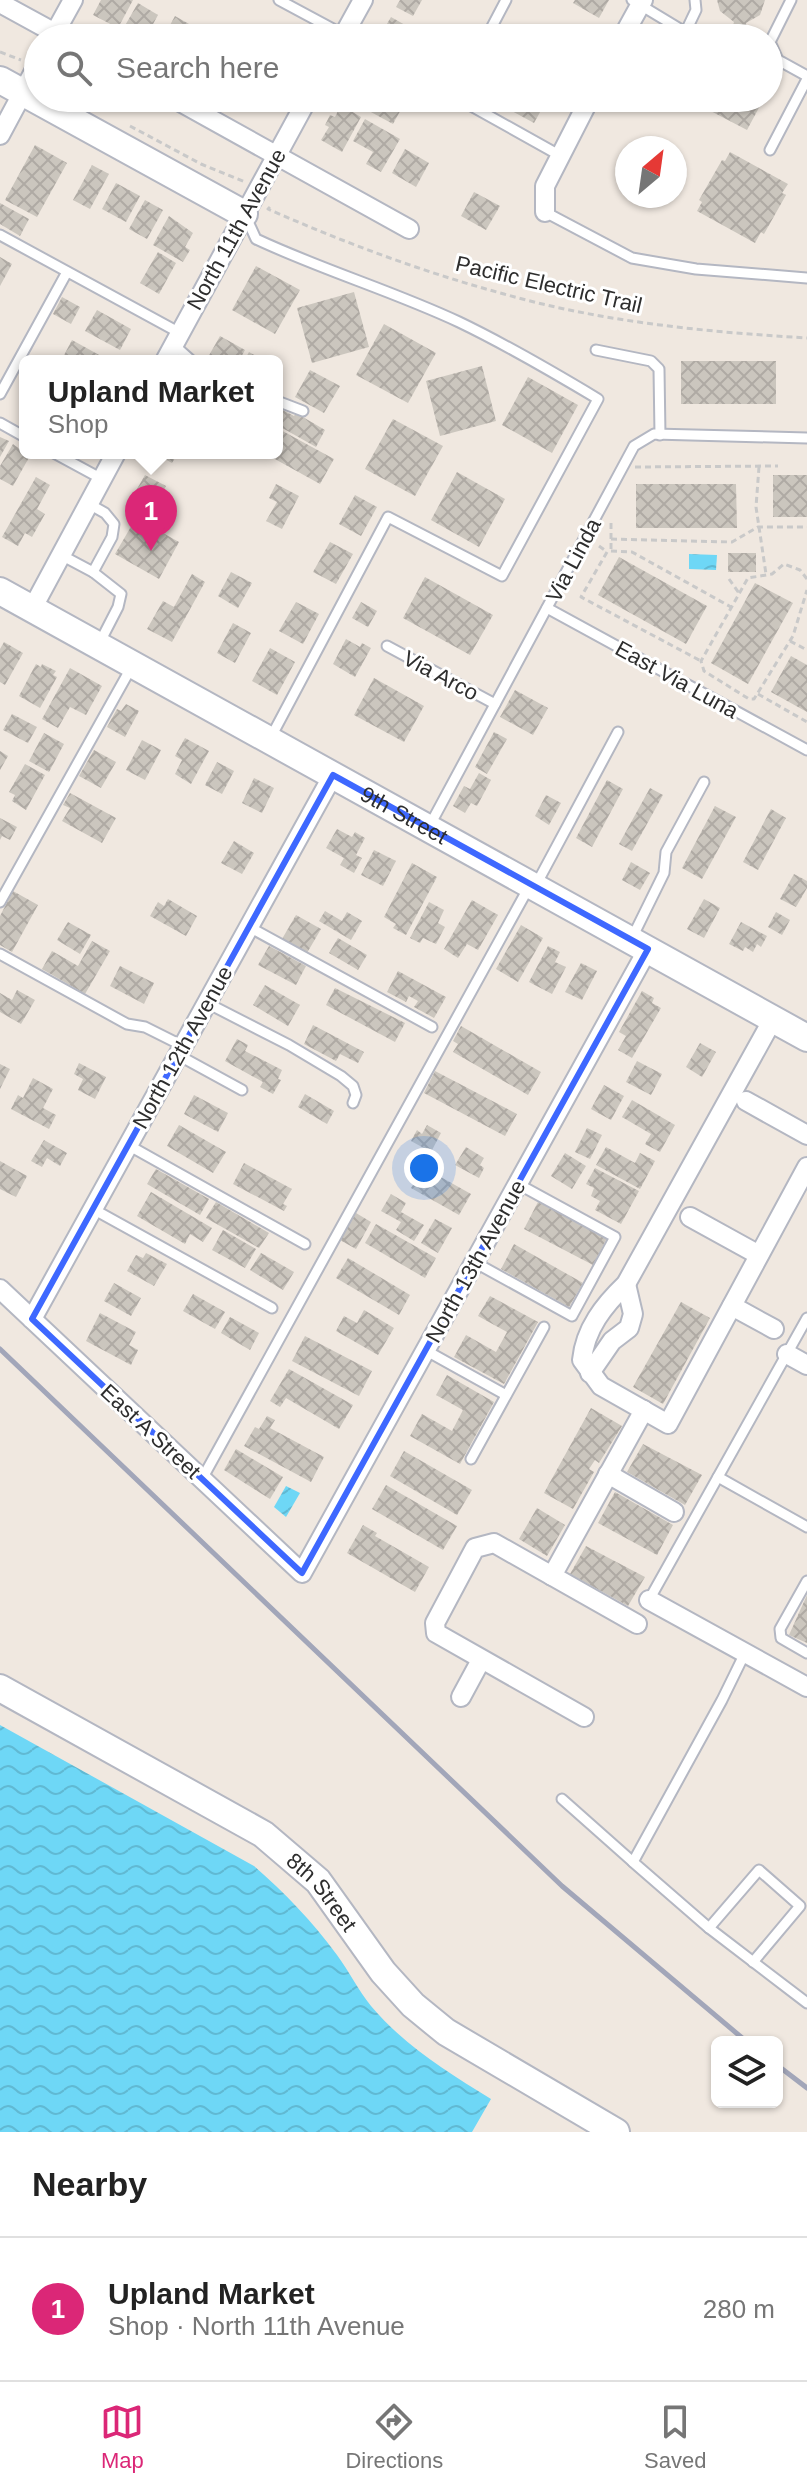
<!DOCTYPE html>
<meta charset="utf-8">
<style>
:root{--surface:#fff;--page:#f6f6f6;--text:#222;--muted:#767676;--line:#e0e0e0;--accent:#db2777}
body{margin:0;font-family:Arial,sans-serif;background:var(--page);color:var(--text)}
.controls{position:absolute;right:24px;bottom:24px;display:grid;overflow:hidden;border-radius:12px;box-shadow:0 2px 6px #0004}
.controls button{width:72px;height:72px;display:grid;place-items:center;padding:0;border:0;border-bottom:2px solid var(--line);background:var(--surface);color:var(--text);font:40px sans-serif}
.compass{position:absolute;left:615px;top:136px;width:72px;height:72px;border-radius:50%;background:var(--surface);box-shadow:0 2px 6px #0004;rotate:29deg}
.you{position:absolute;left:424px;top:1168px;width:28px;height:28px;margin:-20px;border:6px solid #fff;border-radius:50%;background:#1a73e8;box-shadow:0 0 0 12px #1a73e833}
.badge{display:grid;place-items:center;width:52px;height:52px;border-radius:50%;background:var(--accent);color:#fff;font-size:26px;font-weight:700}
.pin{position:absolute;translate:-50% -66px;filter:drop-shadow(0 2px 4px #0008)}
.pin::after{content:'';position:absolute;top:42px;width:28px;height:24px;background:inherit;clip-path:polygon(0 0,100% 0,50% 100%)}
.popup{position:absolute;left:19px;top:355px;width:264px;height:104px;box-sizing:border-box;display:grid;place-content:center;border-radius:12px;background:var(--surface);filter:drop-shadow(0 2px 6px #0005);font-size:26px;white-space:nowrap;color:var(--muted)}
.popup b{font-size:30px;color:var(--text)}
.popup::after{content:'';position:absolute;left:50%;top:100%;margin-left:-16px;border:16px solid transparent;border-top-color:var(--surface)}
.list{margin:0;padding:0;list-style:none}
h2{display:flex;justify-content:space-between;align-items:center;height:104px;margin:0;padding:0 32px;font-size:34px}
h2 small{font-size:26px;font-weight:400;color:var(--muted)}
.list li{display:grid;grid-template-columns:52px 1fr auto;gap:24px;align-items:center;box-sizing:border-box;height:144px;padding:0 32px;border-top:2px solid var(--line)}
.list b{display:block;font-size:30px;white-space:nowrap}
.list p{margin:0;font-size:26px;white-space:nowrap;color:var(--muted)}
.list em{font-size:26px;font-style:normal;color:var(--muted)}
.icon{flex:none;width:44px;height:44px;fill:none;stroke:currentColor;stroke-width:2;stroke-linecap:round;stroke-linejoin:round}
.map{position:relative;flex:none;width:807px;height:2132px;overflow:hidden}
.search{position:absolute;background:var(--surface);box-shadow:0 2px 6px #0004;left:24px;right:24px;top:24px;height:88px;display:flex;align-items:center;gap:20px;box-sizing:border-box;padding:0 28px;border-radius:44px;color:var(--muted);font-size:30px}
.sheet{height:248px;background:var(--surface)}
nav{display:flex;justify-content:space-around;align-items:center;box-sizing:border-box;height:112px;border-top:2px solid var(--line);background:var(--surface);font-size:22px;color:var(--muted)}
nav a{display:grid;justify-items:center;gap:4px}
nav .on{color:var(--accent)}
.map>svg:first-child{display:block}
</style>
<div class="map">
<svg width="807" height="2132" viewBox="0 0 807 2132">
<defs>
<pattern id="water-waves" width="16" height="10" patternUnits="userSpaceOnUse" patternTransform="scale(2)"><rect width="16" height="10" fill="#6ed7f6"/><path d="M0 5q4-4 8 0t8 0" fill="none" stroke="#60b9d3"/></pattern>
<pattern id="building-cross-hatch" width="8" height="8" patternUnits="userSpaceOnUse" patternTransform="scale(2)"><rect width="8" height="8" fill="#cbc6be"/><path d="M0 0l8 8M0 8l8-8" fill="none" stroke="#afaaa4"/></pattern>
</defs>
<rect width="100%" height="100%" fill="#f0e8e0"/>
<g fill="url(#water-waves)">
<polygon points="689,554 717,555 716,570 689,569"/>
<polygon points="286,1486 300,1493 286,1517 274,1507"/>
<path d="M0 1725 254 1866C285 1893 312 1921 337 1955 349 1971 358 1990 371 2006 406 2047 446 2071 491 2099L472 2132H0Z"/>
</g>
<g fill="url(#building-cross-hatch)">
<polygon points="101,0 133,0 118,28 93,15"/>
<polygon points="400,0 422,0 413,16 396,7"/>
<polygon points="575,0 609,0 599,18 573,3"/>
<polygon points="717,0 765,0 760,15 746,23 748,32 731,32 734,22 720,11"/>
<polygon points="138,3 158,15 146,37 137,32 135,35 123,29"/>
<polygon points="175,16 196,28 191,38 163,38"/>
<polygon points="391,17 421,34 418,38 388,38 381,34"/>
<polygon points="569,25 585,33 583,38 562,38"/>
<polygon points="511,31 524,38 507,38"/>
<polygon points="244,98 273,98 266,110"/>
<polygon points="345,98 394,98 404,104 393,124"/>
<polygon points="516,98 532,98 544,105 534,123 510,110"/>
<polygon points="708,98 754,98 762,102 747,130 703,107"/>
<polygon points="341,105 361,117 342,152 321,140 329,127 325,125 330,115 335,117"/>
<polygon points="365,119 400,139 381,172 366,164 373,152 353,141"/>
<polygon points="35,145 67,163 37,217 5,200"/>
<polygon points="405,149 429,163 416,187 392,173"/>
<polygon points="730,152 788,184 782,193 786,195 764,234 761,232 755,243 697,211 702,202 699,200 722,160 725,161"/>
<polygon points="92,165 109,174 90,209 73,200"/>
<polygon points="116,183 140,196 126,222 102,209"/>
<polygon points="474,192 500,206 486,230 461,216"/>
<polygon points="145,200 163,210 147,239 129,229"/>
<polygon points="0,203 29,219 20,236 0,224"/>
<polygon points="169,216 193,233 185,247 190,250 183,262 153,245"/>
<polygon points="158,252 176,263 159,294 140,283"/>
<polygon points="0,257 12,264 0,286"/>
<polygon points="256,266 300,290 275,334 232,310"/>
<polygon points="354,292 369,347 312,363 297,308"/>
<polygon points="62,297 80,307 71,324 53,314"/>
<polygon points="97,310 131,329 120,350 85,331"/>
<polygon points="384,324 436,353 408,403 356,375"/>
<polygon points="220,336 245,350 239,361 207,359"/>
<polygon points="72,340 110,361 65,361 62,359"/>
<polygon points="249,352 265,361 244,361"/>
<rect x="681" y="361" width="95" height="43"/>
<polygon points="482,366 496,421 440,436 426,381"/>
<polygon points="310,370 340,386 324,413 295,397"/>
<polygon points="528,377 578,405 552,453 502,425"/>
<polygon points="277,407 294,416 296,413 325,430 316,447 277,425"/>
<polygon points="393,419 443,446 415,496 365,469"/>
<polygon points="277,428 334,459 320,484 264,453 277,453"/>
<polygon points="0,437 9,441 0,457"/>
<polygon points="13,444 25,453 31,454 13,486 0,479 0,466"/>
<polygon points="154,453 178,453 172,463"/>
<polygon points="457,472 505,499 479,547 431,520"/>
<polygon points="145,475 166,486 154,508 133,496"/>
<rect x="773" y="475" width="34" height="42"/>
<polygon points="36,477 50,485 37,509 45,514 32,537 25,533 18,546 2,537"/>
<polygon points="276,484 299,496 282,529 266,521 277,502 269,498"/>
<polygon points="636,484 736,484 737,528 636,528"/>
<polygon points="355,495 377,507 361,536 339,524"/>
<polygon points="136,518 179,542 159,579 115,554"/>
<polygon points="330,542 353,554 336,584 313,572"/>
<rect x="728" y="553" width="28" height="19"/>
<polygon points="619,557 707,606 686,644 598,595"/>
<polygon points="231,572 252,583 238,608 218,596"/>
<polygon points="192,574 205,582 172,642 147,629 163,601 174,607"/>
<polygon points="425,577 493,615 470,655 403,618"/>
<polygon points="755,583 793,603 748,684 711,663"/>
<polygon points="296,602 319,614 303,644 279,631"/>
<polygon points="361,602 377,611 368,627 352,618"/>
<polygon points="233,623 251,633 235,663 217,653"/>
<polygon points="346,639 360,647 362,643 371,648 355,677 333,664"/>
<polygon points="4,642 23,653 5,685 0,682 0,649"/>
<polygon points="270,648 295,662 277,695 252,681"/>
<polygon points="791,656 807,665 807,712 771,692"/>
<polygon points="36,664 41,667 42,664 56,671 53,675 57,677 40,708 19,696"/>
<polygon points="70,668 102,686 86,715 70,707 58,728 42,719"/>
<polygon points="374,678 424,706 404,742 354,715"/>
<polygon points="515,690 548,708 533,735 500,717"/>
<polygon points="126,704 139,711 125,737 107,727 117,709 121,711"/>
<polygon points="12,714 37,727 28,743 3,730"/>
<polygon points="494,732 507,739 487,774 475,767"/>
<polygon points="44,733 64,744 49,772 29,761"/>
<polygon points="185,738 209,751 191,784 175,774 182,760 175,756"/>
<polygon points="142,740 161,750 145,780 126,770"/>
<polygon points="94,750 116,762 101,788 79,776"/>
<polygon points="0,751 8,756 0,770"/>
<polygon points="217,762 234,771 222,794 205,785"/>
<polygon points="25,764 45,775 26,810 12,801 15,795 9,792"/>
<polygon points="479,773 491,780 477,806 471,803 465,813 453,806 464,786 470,789"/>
<polygon points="254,778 274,788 262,813 242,803"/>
<polygon points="607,780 623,789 592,847 576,838"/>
<polygon points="650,788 663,795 632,851 619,844"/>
<polygon points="70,793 116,818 102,843 62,821 70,808 63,805"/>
<polygon points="546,795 561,803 549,825 535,816"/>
<polygon points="715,806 736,817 702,879 682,868"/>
<polygon points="771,809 786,818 758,870 743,862"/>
<polygon points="0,818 17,827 10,840 2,836 0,840"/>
<polygon points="337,829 352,837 355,832 365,838 356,855 362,858 354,873 340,865 344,858 326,848"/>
<polygon points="234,841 254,853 242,874 221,863"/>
<polygon points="374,850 396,861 383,886 361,875"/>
<polygon points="631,862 650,873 640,890 622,880"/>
<polygon points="412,863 437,877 406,935 393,928 396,924 384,917"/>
<polygon points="794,874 807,881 807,888 796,907 780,899"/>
<polygon points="13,891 38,905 12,952 0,945 0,916"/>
<polygon points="168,899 197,916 186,936 150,916 158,902 164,906"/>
<polygon points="704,899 720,908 704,938 687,929"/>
<polygon points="472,900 498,915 478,950 467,944 458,958 444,949"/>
<polygon points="429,902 444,910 438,923 445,927 436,944 423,938 420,943 410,938"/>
<polygon points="325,911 342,921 347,912 362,921 351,940 319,921"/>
<polygon points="776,912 790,920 782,935 768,927"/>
<polygon points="296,915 321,929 307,953 282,939"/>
<polygon points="68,922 91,935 80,954 57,940"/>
<polygon points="741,922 767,936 761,947 757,944 753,952 745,947 743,951 729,944"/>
<polygon points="521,925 543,938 518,982 496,969"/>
<polygon points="338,938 367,955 358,970 329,953"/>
<polygon points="92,941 110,951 85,994 42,969 52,951 78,966"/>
<polygon points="269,946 306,966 296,985 258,965"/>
<polygon points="548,946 560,952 555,962 566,967 552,994 529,982"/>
<polygon points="581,963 597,971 582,1000 565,992"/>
<polygon points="120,966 154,983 144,1004 110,986"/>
<polygon points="398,971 446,997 434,1018 414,1007 418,1001 409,996 406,1002 387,992"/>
<polygon points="265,985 300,1005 288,1026 253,1005"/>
<polygon points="335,988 405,1023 395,1042 326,1005"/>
<polygon points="17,990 35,1000 21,1024 0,1012 0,993 12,1000"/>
<polygon points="642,991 654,998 652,1003 661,1008 632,1058 618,1050 626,1036 619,1032"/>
<polygon points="313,1025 364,1052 358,1063 340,1054 336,1061 304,1044"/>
<polygon points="461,1026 541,1072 528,1095 453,1052 458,1044 453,1041"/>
<polygon points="237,1039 248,1045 245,1051 282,1070 278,1079 281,1080 273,1094 260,1087 263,1082 225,1061"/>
<polygon points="700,1043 716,1052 702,1077 686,1067"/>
<polygon points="637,1061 662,1074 651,1095 626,1082"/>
<polygon points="79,1063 106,1077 95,1099 78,1090 83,1079 74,1074"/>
<polygon points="0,1064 10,1069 0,1089"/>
<polygon points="435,1071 517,1114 505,1136 424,1093"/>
<polygon points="33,1078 53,1089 43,1108 56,1115 49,1129 11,1109 18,1095 23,1098"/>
<polygon points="604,1085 624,1096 611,1120 591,1109"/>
<polygon points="305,1094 334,1111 327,1124 298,1107"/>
<polygon points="194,1095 228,1113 218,1132 184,1114"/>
<polygon points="632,1100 675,1125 660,1152 645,1144 651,1134 622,1117"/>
<polygon points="179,1125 226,1152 213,1173 167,1146"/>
<polygon points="427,1125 441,1133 431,1152 411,1141 417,1130 422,1134"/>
<polygon points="587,1128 602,1135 590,1159 575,1152"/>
<polygon points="44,1140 67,1153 60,1166 47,1158 42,1167 31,1161"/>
<polygon points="466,1147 484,1158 480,1165 484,1168 479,1178 455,1165"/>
<polygon points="606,1147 635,1163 640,1153 655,1161 640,1189 596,1165"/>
<polygon points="565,1153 586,1166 572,1189 551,1176"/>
<polygon points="0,1161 27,1176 16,1197 0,1189"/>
<polygon points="244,1163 292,1189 283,1204 287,1206 284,1211 233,1184"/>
<polygon points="423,1167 471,1194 459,1215 411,1188"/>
<polygon points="595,1168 639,1191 621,1224 595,1210 600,1201 591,1196 594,1188 586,1184"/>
<polygon points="156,1169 209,1199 200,1215 147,1184"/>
<polygon points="151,1192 212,1228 203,1242 190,1234 185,1244 137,1216"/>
<polygon points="391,1194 406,1203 401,1212 424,1225 414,1241 396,1230 401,1222 381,1211"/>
<polygon points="216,1202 269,1233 259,1248 206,1218"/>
<polygon points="538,1202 607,1238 593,1265 524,1229"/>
<polygon points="356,1213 371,1222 356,1249 340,1240"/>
<polygon points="435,1219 452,1228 438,1253 421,1243"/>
<polygon points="376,1224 436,1258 425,1278 365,1243"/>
<polygon points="223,1230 256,1249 245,1268 212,1250"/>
<polygon points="514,1244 583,1283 569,1307 501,1269"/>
<polygon points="146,1253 167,1264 154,1286 127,1271 136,1255 143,1258"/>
<polygon points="261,1253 294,1272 283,1290 250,1270"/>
<polygon points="348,1258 410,1295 399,1315 336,1278"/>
<polygon points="114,1283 141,1298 131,1316 104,1301"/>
<polygon points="193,1294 225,1312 215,1329 183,1311"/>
<polygon points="490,1296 538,1322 504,1384 454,1357 466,1335 496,1352 507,1332 478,1316"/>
<polygon points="681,1302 710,1318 663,1404 633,1387"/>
<polygon points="364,1310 394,1328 378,1355 336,1331 344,1316 357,1323"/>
<polygon points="100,1313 136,1332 129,1345 138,1350 131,1365 86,1341"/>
<polygon points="230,1317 259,1333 250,1350 221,1333"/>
<polygon points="305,1336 372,1371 359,1396 292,1361"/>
<polygon points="289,1369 353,1405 339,1429 286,1398 280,1407 270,1401"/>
<polygon points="447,1375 494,1402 460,1464 410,1436 422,1414 452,1431 463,1410 436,1395"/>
<polygon points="591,1408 622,1426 599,1463 595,1460 589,1469 594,1472 573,1509 544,1493"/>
<polygon points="267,1416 275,1420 270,1428 324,1457 311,1482 244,1446 255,1427 259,1429"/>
<polygon points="643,1444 702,1475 685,1505 627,1472"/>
<polygon points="236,1449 283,1477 270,1499 224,1470"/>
<polygon points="404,1451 472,1490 457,1515 390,1476"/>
<polygon points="386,1485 457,1526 443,1550 372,1509"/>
<polygon points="615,1492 673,1525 657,1555 598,1523"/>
<polygon points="537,1508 565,1525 547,1556 519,1539"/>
<polygon points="363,1525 377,1533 375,1536 429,1567 415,1592 347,1553"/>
<polygon points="586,1546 645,1577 628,1606 570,1574"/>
<polygon points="807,1595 807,1643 789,1635"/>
</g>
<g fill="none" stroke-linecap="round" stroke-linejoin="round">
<g stroke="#b4b7c2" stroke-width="13">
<g id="lane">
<polyline points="279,0 346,36"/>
<polyline points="632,0 695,38"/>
<polyline points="791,0 770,42 778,60 807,76"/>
<polyline points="686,31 696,10 695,0"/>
<polyline points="486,38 506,0"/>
<polyline points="457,98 559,155"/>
<polyline points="770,150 807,79"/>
<polyline points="545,212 632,258 696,269 807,278"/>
<path d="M245 215 256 239C322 270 393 291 459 322 507 345 553 372 598 399L502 576 388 517 271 737"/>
<polyline points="0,235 180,333"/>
<polyline points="174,345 192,361"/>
<polyline points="596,350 651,361 659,369 660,435"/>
<polyline points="0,394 67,272"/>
<polyline points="277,401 303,411"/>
<polyline points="0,423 25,437"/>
<polyline points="54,453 102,479"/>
<polyline points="89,504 105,513 114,524 112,537 93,572"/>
<polyline points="61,555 93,572 121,594 118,607 100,642"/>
<polyline points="547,608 807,750"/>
<polyline points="387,646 495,704"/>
<polyline points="430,825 634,446 654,434 807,438"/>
<polyline points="537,883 618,732"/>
<polyline points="0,902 131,668"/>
<polyline points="249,927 432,1027"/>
<polyline points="633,936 664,873 666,852 704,782"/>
<polyline points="0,954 127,1024 145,1027 183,1046"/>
<polyline points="207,1003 289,1045 341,1076 353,1086 356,1095 353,1103"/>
<polyline points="178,1055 242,1090"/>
<polyline points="128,1145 305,1244"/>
<polyline points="93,1209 272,1308"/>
<polyline points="474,1262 572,1316 615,1237 518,1184"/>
<polyline points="425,1350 506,1395"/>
<polyline points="471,1459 544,1327"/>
<polyline points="718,1477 807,1527"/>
<polyline points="202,1479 529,887"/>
<polyline points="807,1581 780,1629 781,1638 807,1653"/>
<polyline points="649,1600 807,1318"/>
<polyline points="745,1653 722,1700 633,1862 709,1928 807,2003"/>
<polyline points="562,1799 633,1862"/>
<polyline points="709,1928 759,1870 800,1906 753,1962"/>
</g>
</g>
<g stroke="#b4b7c2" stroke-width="22">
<g id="street">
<polyline points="0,3 64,38"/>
<polyline points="52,38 73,0"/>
<polyline points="342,38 363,0"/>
<polyline points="622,38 643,0"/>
<polyline points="173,98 409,229"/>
<polyline points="0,135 38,64"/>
<polyline points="545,212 545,186 590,98"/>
<polyline points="165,361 308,98"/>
<polyline points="32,609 116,453"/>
<path d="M773 1019 626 1284C604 1305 585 1329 582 1360L601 1386 668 1424 807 1167"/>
<polyline points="746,1101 807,1135"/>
<polyline points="690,1217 759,1255"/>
<polyline points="0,1289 302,1573 648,949"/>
<polyline points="732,1306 774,1329"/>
<polyline points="32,1319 333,775"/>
<polyline points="787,1354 807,1365"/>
<polyline points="590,1373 612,1341 629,1328 633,1314 626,1284"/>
<polyline points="608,1474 674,1512"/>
<polyline points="552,1576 644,1410"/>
<polyline points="649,1600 807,1687"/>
<polyline points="461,1697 481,1660"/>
<polyline points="584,1717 436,1633 435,1623 475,1548 494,1543 637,1624"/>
</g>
</g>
<g stroke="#b4b7c2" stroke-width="30">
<g id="secondary">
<polyline points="0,80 244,214"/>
<path id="s1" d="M0 591 807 1038"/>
<path id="s2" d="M0 1688 263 1834 318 1881 383 1972 413 2005 446 2032 616 2132"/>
</g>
</g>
<g stroke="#c9c9c9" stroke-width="3" stroke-dasharray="6 4" stroke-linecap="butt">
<polyline points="0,52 21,60"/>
<polyline points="82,98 99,109"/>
<polyline points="130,126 201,164 245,182"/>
<path d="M270 207 268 209C345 243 423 272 504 294 602 322 706 332 807 338"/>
<polyline points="635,467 778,466"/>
<polyline points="759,467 756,507 766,574"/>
<polyline points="611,539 732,542 758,527 807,527"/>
<polyline points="599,546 606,551"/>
<polyline points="611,549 611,521"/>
<polyline points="611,551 632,552 731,607"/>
<polyline points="607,552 581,597 701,661"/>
<polyline points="729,579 739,593"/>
<polyline points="807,579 800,570 784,564 772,574 748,578 701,661 704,671 749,699 754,699 793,636 807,590"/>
<polyline points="790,641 807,650"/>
<polyline points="758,694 807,722"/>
</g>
<use href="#lane" stroke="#fff" stroke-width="9"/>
<use href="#street" stroke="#fff" stroke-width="18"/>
<use href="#secondary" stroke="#fff" stroke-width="26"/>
<g stroke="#a2a6b9" stroke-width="5">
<polyline points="0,1349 562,1886 747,2042"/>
<polyline points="777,2065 807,2088"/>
</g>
</g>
<path fill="none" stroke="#3e68ff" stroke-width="6" stroke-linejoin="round" d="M333 775 648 949 302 1573 32 1319Z"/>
<g text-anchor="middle" stroke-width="6" stroke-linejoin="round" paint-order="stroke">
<g font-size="22" fill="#2e2e2e" stroke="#fff">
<text transform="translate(236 229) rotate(-61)" y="8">North 11th Avenue</text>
<text transform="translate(549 284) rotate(13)" y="8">Pacific Electric Trail</text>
<text transform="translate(573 560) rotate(-62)" y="8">Via Linda</text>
<text transform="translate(441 675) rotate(28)" y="8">Via Arco</text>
<text transform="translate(677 679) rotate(29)" y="8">East Via Luna</text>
<text dy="8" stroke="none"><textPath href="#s1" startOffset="462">9th Street</textPath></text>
<text transform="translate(182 1047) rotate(-61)" y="8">North 12th Avenue</text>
<text transform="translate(475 1261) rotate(-61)" y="8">North 13th Avenue</text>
<text transform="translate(151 1431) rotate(43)" y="8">East A Street</text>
<text dy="8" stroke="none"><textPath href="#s2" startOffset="384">8th Street</textPath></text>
</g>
</g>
</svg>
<div class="controls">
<button><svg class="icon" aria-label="layers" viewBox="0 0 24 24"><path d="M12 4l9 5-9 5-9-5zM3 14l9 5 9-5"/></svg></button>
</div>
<svg class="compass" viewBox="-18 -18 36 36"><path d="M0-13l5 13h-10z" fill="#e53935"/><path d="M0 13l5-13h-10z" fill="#767676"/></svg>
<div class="you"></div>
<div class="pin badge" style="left:151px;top:551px">1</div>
<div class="popup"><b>Upland Market</b>Shop</div>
<div class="search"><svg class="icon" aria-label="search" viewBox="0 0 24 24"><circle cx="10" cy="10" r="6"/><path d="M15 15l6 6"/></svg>Search here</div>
</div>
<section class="sheet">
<h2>Nearby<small></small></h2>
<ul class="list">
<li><span class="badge">1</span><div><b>Upland Market</b><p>Shop · North 11th Avenue</p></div><em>280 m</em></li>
</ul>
</section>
<nav>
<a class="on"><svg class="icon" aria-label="map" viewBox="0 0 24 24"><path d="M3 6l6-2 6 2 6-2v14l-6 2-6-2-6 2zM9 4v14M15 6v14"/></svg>Map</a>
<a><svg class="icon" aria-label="directions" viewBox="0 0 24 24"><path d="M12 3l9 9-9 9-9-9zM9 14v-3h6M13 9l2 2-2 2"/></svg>Directions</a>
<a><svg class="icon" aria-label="saved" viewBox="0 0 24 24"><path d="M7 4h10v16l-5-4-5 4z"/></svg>Saved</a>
</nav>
